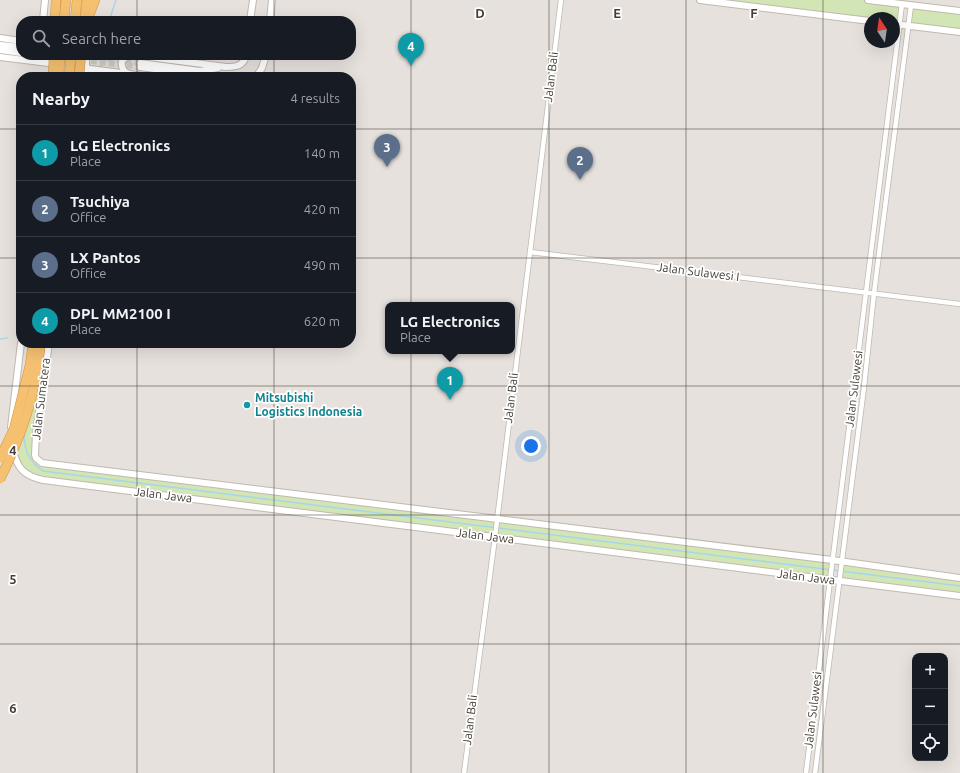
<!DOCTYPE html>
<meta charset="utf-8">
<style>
:root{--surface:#171b24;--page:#242831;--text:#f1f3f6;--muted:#9ea1a6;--line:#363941;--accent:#1a73e8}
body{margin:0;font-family:Ubuntu,sans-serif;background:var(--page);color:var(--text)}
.controls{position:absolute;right:12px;bottom:12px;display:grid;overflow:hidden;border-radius:8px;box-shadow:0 4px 16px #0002}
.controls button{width:36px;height:36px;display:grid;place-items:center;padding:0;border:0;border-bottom:1px solid var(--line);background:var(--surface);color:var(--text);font:20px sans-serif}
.compass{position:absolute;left:864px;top:12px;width:36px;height:36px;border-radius:50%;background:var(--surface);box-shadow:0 4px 16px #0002;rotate:347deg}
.you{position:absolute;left:531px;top:446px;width:14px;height:14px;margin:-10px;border:3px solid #fff;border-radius:50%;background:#1a73e8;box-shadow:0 0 0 6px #1a73e833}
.badge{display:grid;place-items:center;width:26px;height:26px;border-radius:50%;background:var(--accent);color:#fff;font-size:13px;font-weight:700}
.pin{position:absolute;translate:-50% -33px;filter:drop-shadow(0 1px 2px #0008)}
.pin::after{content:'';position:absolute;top:21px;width:14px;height:12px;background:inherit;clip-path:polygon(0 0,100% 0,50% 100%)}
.popup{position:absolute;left:385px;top:302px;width:130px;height:52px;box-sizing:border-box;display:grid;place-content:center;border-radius:8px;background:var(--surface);filter:drop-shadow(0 1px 3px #0005);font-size:13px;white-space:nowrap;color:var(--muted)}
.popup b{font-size:15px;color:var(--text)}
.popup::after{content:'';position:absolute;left:50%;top:100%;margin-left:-8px;border:8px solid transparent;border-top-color:var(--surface)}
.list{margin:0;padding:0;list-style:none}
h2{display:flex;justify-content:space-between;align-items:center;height:52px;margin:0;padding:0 16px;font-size:17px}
h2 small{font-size:13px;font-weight:400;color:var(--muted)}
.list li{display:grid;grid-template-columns:26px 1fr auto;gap:12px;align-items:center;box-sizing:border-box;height:56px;padding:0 16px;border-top:1px solid var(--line)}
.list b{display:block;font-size:15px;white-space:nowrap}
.list p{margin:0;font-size:13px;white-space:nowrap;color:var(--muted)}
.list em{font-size:13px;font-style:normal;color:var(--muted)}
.icon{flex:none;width:22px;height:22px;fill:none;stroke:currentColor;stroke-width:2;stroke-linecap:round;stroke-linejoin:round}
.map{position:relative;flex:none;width:960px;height:773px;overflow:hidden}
.search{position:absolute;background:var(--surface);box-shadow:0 4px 16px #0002;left:16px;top:16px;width:340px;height:44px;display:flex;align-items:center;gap:10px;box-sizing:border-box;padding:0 14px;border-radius:16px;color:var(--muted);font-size:15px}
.panel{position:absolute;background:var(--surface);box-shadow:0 4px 16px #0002;left:16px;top:72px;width:340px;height:276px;border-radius:16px}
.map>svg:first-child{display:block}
</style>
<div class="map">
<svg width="960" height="773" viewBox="0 0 960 773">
<rect width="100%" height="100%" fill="#f3efe8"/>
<path fill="#e6e1dd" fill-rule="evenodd" d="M0 0H960V773H0ZM870 18H894V42H870ZM21 21H351V55H21ZM21 77H351V343H21ZM388 305H512V351H388ZM915 656H945V758H915Z"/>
<g fill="#d2e5b4">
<polygon points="700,0 868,0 902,4 899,25 894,24 894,18 870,18"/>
<polygon points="911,5 960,11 960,32 908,26"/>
<polygon points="45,375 35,455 39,461 832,560 830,579 36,479 15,460 24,439 24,436 39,379"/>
<polygon points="842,562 960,578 960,596 839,581"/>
</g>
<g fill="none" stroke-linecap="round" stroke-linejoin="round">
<g stroke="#a8d5ec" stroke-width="1.5">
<polyline points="109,21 116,0"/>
<polyline points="101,69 102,55"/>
<polyline points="0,339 7,338"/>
<path d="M24 434C24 449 30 463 43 471L960 586"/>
</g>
<g stroke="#d0ccc5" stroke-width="6" stroke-dasharray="6 3" stroke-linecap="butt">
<polyline points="38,55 73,59"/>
<polyline points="81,55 140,63"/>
<polyline points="82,60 140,67"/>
</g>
<g stroke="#c1b9ae" stroke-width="6">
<g id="minor">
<polyline points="530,252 960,304"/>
<polyline points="464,773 495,537 561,0"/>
<polyline points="806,773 902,4"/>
<polyline points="815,773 864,387 874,293 911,5"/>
</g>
</g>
<g stroke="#c1b9ae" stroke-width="8">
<g id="tertiary">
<polyline points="700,0 870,21"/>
<polyline points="868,0 960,11"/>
<polyline points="43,21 45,0"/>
<polyline points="250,21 253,0"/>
<polyline points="270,21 272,0"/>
<polyline points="894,24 960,32"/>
<polyline points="0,38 21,41"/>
<polyline points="0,45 21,47"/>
<polyline points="0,50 21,53"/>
<polyline points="36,55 38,55"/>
<path d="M133 55 226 67C236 67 244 66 246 55"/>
<polyline points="0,57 57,64"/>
<polyline points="140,63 200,71 218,68"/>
<polyline points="140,67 198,75 203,77"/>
<polyline points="86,68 90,69 152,77"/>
<path d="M129 74 124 71C118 60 124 57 134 55"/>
<polyline points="84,77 86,68 86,55"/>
<polyline points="256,77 262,68 266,55"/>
<polyline points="49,343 36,434 35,455 36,458 42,463 832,560 960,578"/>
<polyline points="11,427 21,343"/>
<path d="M13 450C17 469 25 476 43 480L960 596"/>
</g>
</g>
<g stroke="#d49541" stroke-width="10">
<g id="motorway">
<polyline points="85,17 87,0"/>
<polyline points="55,21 56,0"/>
<polyline points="75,21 77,0"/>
<polyline points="87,21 95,0"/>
</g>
</g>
<use href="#minor" stroke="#fff" stroke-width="4.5"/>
<use href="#tertiary" stroke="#fff" stroke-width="6"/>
<use href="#motorway" stroke="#f5c171" stroke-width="9"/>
<g stroke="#d49541" stroke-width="10" stroke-linecap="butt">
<g id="motorway-bridge">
<polyline points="64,21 66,0"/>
<polyline points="53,76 54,55"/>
<polyline points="59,77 60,55"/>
<polyline points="69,77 71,56"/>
<polyline points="79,77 81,55"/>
<polyline points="0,458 14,429 30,365 33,343"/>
<path d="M0 479C13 453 25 424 32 395 36 378 38 361 41 343"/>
</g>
</g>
<use href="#motorway-bridge" stroke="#f5c171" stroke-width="9"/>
</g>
<path fill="none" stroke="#463f37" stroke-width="1" stroke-opacity="0.55" d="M137 0V21M274 0V21M411 0V773M549 0V773M686 0V773M823 0V773M137 55V77M274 55V77M0 129H21M351 129H960M0 258H21M351 258H960M137 343V773M274 343V773M0 386H960M0 515H960M0 644H960"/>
<circle fill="#0f9aa8" stroke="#fff" stroke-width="1.5" cx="247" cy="405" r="4"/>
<g text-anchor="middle" stroke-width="3.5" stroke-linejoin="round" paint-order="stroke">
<g font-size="12" fill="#463f37" stroke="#fff">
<text transform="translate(551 77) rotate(-83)" y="4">Jalan Bali</text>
<text transform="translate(698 272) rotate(7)" y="4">Jalan Sulawesi I</text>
<text transform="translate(854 389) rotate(-83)" y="4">Jalan Sulawesi</text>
<text transform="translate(511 398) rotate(-83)" y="4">Jalan Bali</text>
<text transform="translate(41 399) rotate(-83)" y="4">Jalan Sumatera</text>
<text transform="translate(163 495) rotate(7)" y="4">Jalan Jawa</text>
<text transform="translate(485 536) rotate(7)" y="4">Jalan Jawa</text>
<text transform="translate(806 577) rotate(7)" y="4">Jalan Jawa</text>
<text transform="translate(813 710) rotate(-83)" y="4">Jalan Sulawesi</text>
<text transform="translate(470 720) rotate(-83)" y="4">Jalan Bali</text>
</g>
<g font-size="12" font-weight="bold" fill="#0d838f" stroke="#fff" text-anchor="start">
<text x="255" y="402">Mitsubishi<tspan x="255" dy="14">Logistics Indonesia</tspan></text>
</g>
</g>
<g font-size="13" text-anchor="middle" font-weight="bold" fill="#463f37" stroke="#fff" stroke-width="3.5" stroke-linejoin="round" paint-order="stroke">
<text x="480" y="18">D</text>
<text x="617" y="18">E</text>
<text x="754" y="18">F</text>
<text x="13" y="455">4</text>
<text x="13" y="584">5</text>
<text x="13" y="713">6</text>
</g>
</svg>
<div class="controls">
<button>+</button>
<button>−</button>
<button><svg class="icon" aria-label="locate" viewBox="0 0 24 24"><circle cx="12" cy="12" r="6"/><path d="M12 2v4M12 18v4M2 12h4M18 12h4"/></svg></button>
</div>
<svg class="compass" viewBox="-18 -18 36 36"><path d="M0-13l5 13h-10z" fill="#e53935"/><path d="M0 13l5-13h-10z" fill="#9ea1a6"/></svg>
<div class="you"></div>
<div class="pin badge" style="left:450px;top:400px;background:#0f9aa8">1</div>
<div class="popup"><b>LG Electronics</b>Place</div>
<div class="pin badge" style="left:580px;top:180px;background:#5c6f8a">2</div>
<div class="pin badge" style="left:387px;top:167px;background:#5c6f8a">3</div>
<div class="pin badge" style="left:411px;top:66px;background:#0f9aa8">4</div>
<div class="search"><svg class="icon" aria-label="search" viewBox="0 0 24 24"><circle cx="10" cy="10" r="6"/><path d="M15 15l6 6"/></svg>Search here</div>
<section class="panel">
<h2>Nearby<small>4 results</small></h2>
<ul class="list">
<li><span class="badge" style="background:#0f9aa8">1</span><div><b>LG Electronics</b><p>Place</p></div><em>140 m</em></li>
<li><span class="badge" style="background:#5c6f8a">2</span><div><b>Tsuchiya</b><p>Office</p></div><em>420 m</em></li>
<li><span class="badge" style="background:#5c6f8a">3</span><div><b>LX Pantos</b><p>Office</p></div><em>490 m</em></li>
<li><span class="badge" style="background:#0f9aa8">4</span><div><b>DPL MM2100 I</b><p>Place</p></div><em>620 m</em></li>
</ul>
</section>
</div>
